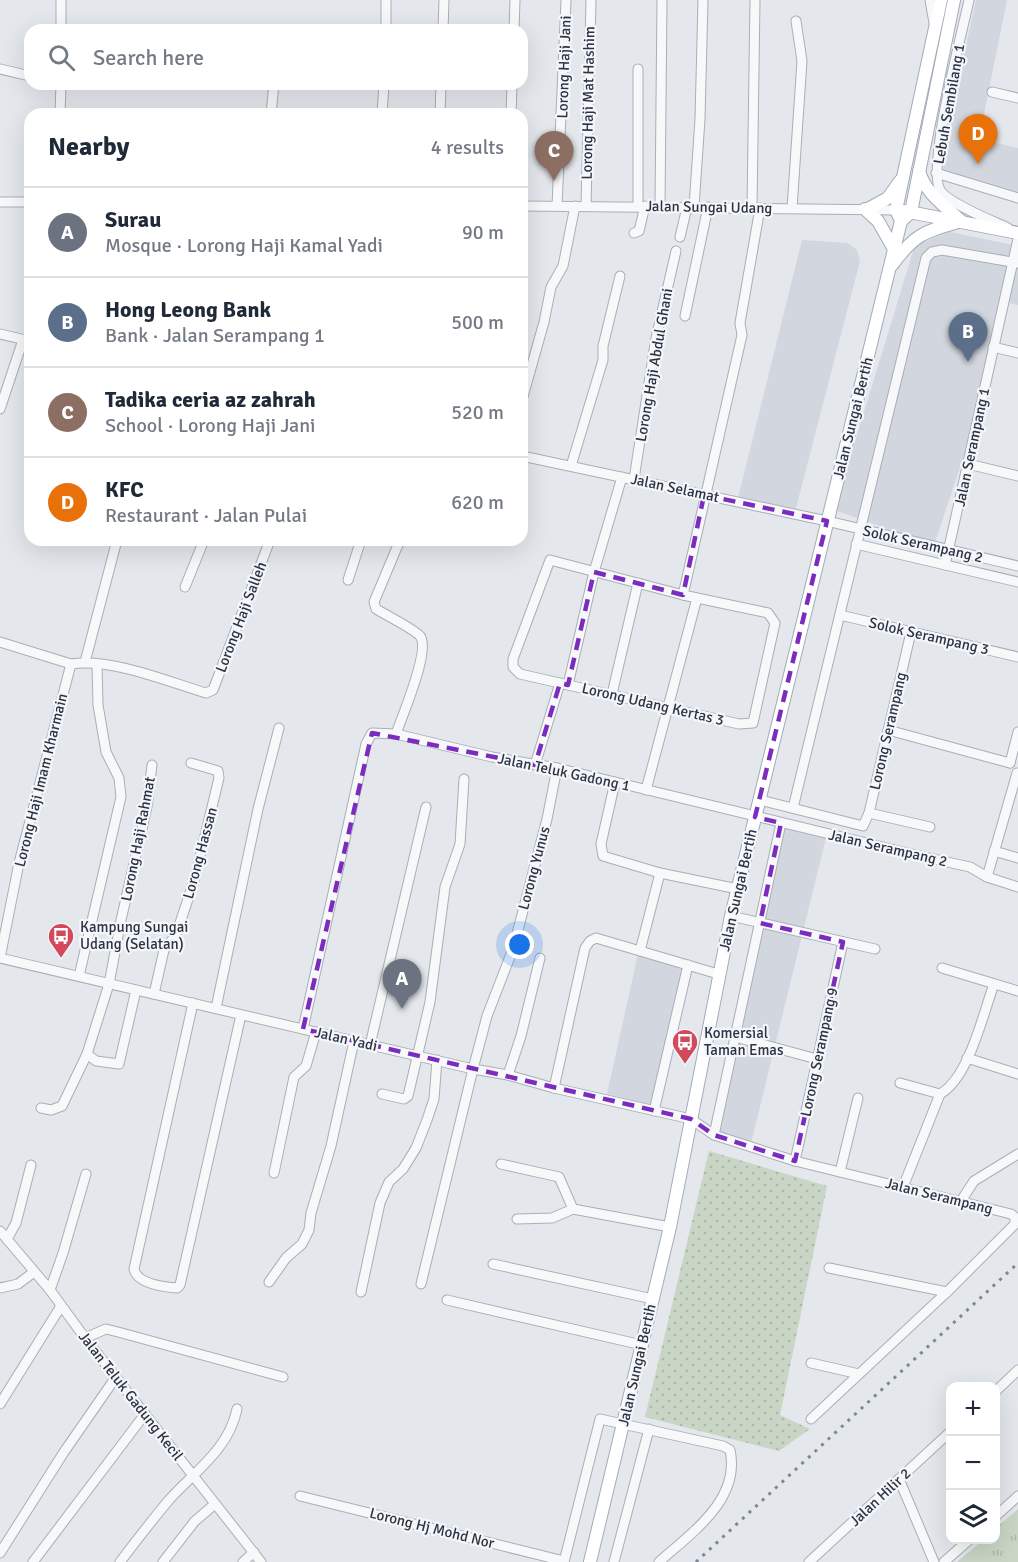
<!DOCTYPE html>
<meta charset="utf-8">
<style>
:root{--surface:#fff;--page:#f6f6f7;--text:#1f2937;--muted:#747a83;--line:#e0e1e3;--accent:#b45309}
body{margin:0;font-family:Signika,sans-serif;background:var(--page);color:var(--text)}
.controls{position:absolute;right:18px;bottom:18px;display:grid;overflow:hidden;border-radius:12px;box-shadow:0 6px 24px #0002}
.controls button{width:54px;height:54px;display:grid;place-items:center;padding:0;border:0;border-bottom:2px solid var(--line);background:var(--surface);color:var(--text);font:30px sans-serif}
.you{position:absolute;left:520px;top:945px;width:21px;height:21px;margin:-15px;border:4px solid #fff;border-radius:50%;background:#1a73e8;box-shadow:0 0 0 9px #1a73e833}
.badge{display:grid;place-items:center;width:39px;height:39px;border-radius:50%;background:var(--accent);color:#fff;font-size:20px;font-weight:700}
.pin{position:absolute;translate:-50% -50px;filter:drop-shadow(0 2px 3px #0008)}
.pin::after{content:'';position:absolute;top:32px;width:21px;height:18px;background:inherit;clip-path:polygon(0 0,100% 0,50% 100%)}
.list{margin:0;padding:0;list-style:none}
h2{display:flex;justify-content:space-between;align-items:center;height:78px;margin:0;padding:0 24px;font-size:26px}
h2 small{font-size:20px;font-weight:400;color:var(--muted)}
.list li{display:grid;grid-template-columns:39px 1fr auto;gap:18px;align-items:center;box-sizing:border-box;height:90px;padding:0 24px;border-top:2px solid var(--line)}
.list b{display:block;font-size:22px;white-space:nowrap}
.list p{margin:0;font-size:20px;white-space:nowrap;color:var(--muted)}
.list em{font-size:20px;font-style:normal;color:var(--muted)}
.icon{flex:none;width:33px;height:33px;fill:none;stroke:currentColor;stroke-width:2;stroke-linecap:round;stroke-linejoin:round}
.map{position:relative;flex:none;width:1018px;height:1562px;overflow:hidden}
.search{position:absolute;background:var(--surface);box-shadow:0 6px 24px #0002;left:24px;top:24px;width:504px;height:66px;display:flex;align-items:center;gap:15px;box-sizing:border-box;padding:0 21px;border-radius:18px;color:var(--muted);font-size:22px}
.panel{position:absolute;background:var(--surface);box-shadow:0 6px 24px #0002;left:24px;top:108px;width:504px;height:438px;border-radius:18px}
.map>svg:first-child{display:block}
</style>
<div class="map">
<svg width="1018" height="1562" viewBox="0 0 1018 1562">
<defs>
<pattern id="grass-dots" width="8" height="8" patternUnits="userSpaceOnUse" patternTransform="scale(1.5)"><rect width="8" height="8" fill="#c9d6c5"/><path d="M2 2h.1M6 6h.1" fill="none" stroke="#adb8ab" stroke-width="1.8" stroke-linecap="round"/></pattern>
<pattern id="park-tufts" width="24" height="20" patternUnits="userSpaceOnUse" patternTransform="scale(1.5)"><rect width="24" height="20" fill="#c9d6c5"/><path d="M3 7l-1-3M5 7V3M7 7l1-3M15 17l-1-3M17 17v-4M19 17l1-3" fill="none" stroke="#adb8ab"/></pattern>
</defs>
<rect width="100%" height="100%" fill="#e4e7ec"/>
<g fill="#d2d6de">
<polygon points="976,0 1007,0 979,139 1018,148 1018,194 943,171 949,123"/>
<polygon points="950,232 1018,246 1018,305 1001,301 973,428 934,545 834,510 915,245"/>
<polygon points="802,240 848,243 857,250 860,261 796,508 790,509 738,498"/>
<polygon points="784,828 826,838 751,1143 718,1133"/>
<polygon points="638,954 683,967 651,1105 607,1094"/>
</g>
<polygon fill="url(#grass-dots)" points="709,1151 827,1186 780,1415 810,1429 779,1451 645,1417"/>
<polygon fill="url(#park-tufts)" points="1018,1509 1018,1562 957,1562 983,1540 996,1540 996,1528"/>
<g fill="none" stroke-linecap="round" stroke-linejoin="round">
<g stroke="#a9aeb7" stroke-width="11">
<g id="minor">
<polyline points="386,0 386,30"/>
<polyline points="930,0 934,23"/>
<path d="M969 0C962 33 927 166 940 190 947 203 993 221 1008 228"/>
<polyline points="61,30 61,0"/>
<polyline points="443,30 444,0"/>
<polyline points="514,30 515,0"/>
<polyline points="0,69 30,76"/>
<polyline points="638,69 638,206"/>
<polyline points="992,92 1018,98"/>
<polyline points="60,114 61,84"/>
<polyline points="271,114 274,84"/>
<polyline points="382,114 384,84"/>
<polyline points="440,114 441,84"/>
<polyline points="511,114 512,84"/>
<polyline points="936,173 1018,198"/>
<polyline points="0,202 30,202"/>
<polyline points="522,206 896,210"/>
<polyline points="557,206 566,0"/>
<polyline points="586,206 591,0"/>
<polyline points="660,206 662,0"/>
<polyline points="694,207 700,119 703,0"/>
<polyline points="752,207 755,0"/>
<polyline points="792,208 802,61 796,21"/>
<polyline points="634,233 639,231 645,206"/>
<polyline points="680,237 687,207"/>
<polyline points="685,316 708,207"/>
<polyline points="0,334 30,341"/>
<polyline points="993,347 1018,353"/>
<polyline points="522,400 544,322 551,287 563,266 575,206"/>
<polyline points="0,409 23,340"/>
<polyline points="522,456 827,521 1018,566"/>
<polyline points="968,464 1018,476"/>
<polyline points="571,466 603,360 603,346 620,276"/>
<polyline points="634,479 656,338 676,251"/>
<path d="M270 540 213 690 206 693C166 681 112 658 71 664L19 863 0 958 473 1069 508 1075 554 1088 691 1119 714 1135 795 1161 1011 1214 1016 1218 1014 1225 947 1292 811 1419"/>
<polyline points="856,544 1018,582"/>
<polygon points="550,560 683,595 768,613 775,623 753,723 739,724 520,674 513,667 513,659"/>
<polyline points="945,565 1018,239"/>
<polyline points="348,580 361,540"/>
<polyline points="185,587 204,540"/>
<polyline points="683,595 742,335 740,323 760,208"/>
<polyline points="840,615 1018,657"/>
<polyline points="0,642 71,664"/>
<polyline points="85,662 117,540"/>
<polyline points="568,685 594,572 622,477"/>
<polyline points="612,694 638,583"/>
<polyline points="888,730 1010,763"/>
<path d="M396 734C402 716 431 650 420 636 414 629 386 615 376 609L374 602 400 540"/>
<polyline points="1010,763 1018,732"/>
<polyline points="535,765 560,683"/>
<polyline points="615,782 601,844 603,856 660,873 738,889"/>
<polyline points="646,790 697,598"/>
<polyline points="760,800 863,826 869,813 911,632"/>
<polyline points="793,808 926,258 932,252 942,250 1018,263"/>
<polyline points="869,813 930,827"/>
<polyline points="994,851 1018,858"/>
<polyline points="987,877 1017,773"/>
<polyline points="731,916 875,949"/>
<polyline points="640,951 660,873"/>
<polyline points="942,968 1018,991"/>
<polyline points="79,976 121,797 119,778 106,752 98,705 97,664"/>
<polyline points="136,990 119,1064 96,1061 87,1054 109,984 121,920 147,807 152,765"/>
<polyline points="154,994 164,950 176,935 194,881 219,778 218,771 191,763"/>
<path d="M193 1003 134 1269C137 1284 164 1287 177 1288L180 1285 241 1015"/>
<polyline points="216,1008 258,809 279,728"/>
<polyline points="303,1029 366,744 372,733 396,734 492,757 557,768 920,856 970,867 987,877 1018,887"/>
<polyline points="735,1037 817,1059"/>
<polyline points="370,1045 426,807"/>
<polyline points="967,1058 1018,1074"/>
<polyline points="508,1075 521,1036 540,958"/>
<polyline points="900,1083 940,1094"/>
<polyline points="554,1088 585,948 590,941 596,938 718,974"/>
<polyline points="382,1094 404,1099 408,1096 430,1002 445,887 460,844 464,779"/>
<polyline points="41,1108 51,1110 62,1106 87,1054"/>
<polyline points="654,1111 688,965"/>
<polyline points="714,1135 781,823"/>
<polyline points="795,1161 843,942"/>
<polyline points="501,1164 559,1177 573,1209"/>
<polyline points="840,1172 858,1098"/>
<polyline points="274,1173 294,1077 306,1066 316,1032"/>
<path d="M903 1187 940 1094C969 1078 983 1014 994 984"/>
<polyline points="961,1201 974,1181 1018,1154"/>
<polyline points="517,1219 552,1218 573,1209 670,1227"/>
<polyline points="0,1231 50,1290 85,1338 261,1562"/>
<polyline points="7,1239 16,1223 31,1165"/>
<polyline points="493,1264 653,1299"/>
<polyline points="829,1268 947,1292"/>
<polyline points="269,1282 286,1258 302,1244 309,1230 311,1213 331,1146 354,1041"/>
<polyline points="421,1284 473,1069 487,1016 513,949 547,819 557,768"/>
<polyline points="0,1288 18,1284 34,1272"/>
<polyline points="50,1290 63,1253 86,1174"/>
<polyline points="361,1292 380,1203 389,1182 403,1169 416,1148 427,1120 434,1099 437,1060"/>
<polyline points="447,1300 642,1345"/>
<polyline points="85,1338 106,1329 118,1332 283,1377"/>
<polyline points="811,1363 859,1374"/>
<polyline points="996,1391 1018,1370"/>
<polyline points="0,1404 61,1306"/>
<polyline points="899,1479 934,1562"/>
<polyline points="300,1496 564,1561"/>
<polyline points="996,1516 1018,1496"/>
<polyline points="0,1553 64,1452 116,1377"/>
<polyline points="33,1562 145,1414"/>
<path d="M120 1562C136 1541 152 1520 169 1500 195 1471 229 1449 237 1409"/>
<polyline points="163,1562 195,1521 215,1504"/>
<polyline points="243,1562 254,1552"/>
<path d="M564 1562 600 1419 723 1446 730 1450C741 1500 691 1533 659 1562"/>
<polyline points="614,1562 649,1429"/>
<polyline points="809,1562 950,1432"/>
<polyline points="944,1562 969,1540"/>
</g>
</g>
<g stroke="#a3abb8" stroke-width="14">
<g id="major">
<path d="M919 171C925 193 945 206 961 221"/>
<polyline points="865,209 878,221 894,249"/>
<polyline points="868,209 888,198 900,181"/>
<polyline points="904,211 1018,233"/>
<polyline points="901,221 911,212 954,0"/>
<path d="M892 265C914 235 923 232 958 222"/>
<polyline points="590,1562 670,1227 731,916 901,221 896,210 941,0"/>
</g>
</g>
<use href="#minor" stroke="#f7f8fa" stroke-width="9"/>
<use href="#major" stroke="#fff" stroke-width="12"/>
<polyline stroke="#7d8696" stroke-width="3" stroke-dasharray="3 6" stroke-linecap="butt" points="696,1562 1018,1263"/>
</g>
<path fill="none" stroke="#7b2cbf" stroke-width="4.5" stroke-dasharray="12 8" stroke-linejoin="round" d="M704 495 827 521 755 817 781 823 760 923 843 942 795 1161 714 1135 691 1119 303 1029 372 733 535 765 560 683 568 685 594 572 683 595Z"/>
<defs>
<g id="bus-pin" transform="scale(1.35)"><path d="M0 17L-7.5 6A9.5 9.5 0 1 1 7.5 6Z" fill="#d1495b" stroke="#f4f6f9"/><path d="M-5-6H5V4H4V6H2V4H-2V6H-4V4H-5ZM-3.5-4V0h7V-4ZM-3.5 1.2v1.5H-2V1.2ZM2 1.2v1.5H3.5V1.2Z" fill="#fff"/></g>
</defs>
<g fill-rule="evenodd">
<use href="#bus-pin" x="61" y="936"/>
<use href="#bus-pin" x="685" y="1042"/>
</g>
<g text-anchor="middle" stroke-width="4.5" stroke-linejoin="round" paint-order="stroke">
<g font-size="15" fill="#2b3445" stroke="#f4f6f9">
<text transform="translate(564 67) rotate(-88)" y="5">Lorong Haji Jani</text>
<text transform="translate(588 103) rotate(-89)" y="5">Lorong Haji Mat Hashim</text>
<text transform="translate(949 104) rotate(-80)" y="5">Lebuh Sembilang 1</text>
<text transform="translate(709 207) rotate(1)" y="5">Jalan Sungai Udang</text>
<text transform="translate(654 365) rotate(-80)" y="5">Lorong Haji Abdul Ghani</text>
<text transform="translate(853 418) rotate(-76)" y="5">Jalan Sungai Bertih</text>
<text transform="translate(972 447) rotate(-78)" y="5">Jalan Serampang 1</text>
<text transform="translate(675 488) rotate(12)" y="5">Jalan Selamat</text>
<text transform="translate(923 544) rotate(13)" y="5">Solok Serampang 2</text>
<text transform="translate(241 617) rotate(-69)" y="5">Lorong Haji Salleh</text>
<text transform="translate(929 636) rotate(13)" y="5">Solok Serampang 3</text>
<text transform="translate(653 704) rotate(13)" y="5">Lorong Udang Kertas 3</text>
<text transform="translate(888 731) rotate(-77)" y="5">Lorong Serampang</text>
<text transform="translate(564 772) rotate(12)" y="5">Jalan Teluk Gadong 1</text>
<text transform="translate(41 780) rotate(-76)" y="5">Lorong Haji Imam Kharmain</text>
<text transform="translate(138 839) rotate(-79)" y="5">Lorong Haji Rahmat</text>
<text transform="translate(888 848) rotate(13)" y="5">Jalan Serampang 2</text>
<text transform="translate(200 853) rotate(-75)" y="5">Lorong Hassan</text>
<text transform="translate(534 868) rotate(-75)" y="5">Lorong Yunus</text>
<text transform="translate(738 890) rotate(-77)" y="5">Jalan Sungai Bertih</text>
<text transform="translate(346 1039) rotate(13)" y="5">Jalan Yadi</text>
<text transform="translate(819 1052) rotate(-78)" y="5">Lorong Serampang 9</text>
<text transform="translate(939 1196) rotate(14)" y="5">Jalan Serampang</text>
<text transform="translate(637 1365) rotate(-77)" y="5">Jalan Sungai Bertih</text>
<text transform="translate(131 1396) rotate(52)" y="5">Jalan Teluk Gadung Kecil</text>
<text transform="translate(880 1497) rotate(-43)" y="5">Jalan Hilir 2</text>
<text transform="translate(432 1528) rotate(14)" y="5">Lorong Hj Mohd Nor</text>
</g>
<g font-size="15" fill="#2b3445" stroke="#f4f6f9" text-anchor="start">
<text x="80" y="932">Kampung Sungai<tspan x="80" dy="17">Udang (Selatan)</tspan></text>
<text x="704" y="1038">Komersial<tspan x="704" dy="17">Taman Emas</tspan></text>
</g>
</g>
</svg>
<div class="controls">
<button>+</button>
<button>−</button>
<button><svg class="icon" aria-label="layers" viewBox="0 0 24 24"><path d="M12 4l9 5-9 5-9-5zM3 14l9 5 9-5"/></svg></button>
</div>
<div class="you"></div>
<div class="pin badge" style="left:402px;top:1009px;background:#6b7280">A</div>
<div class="pin badge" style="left:968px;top:362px;background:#5c6f8a">B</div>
<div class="pin badge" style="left:554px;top:181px;background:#8d6e63">C</div>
<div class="pin badge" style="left:978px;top:164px;background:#e8710a">D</div>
<div class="search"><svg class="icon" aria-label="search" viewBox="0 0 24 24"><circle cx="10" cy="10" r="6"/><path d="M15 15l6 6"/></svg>Search here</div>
<section class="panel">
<h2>Nearby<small>4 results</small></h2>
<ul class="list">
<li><span class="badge" style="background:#6b7280">A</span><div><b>Surau</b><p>Mosque · Lorong Haji Kamal Yadi</p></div><em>90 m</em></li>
<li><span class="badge" style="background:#5c6f8a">B</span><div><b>Hong Leong Bank</b><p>Bank · Jalan Serampang 1</p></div><em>500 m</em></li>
<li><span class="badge" style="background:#8d6e63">C</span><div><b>Tadika ceria az zahrah</b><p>School · Lorong Haji Jani</p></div><em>520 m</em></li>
<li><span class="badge" style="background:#e8710a">D</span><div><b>KFC</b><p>Restaurant · Jalan Pulai</p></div><em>620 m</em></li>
</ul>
</section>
</div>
